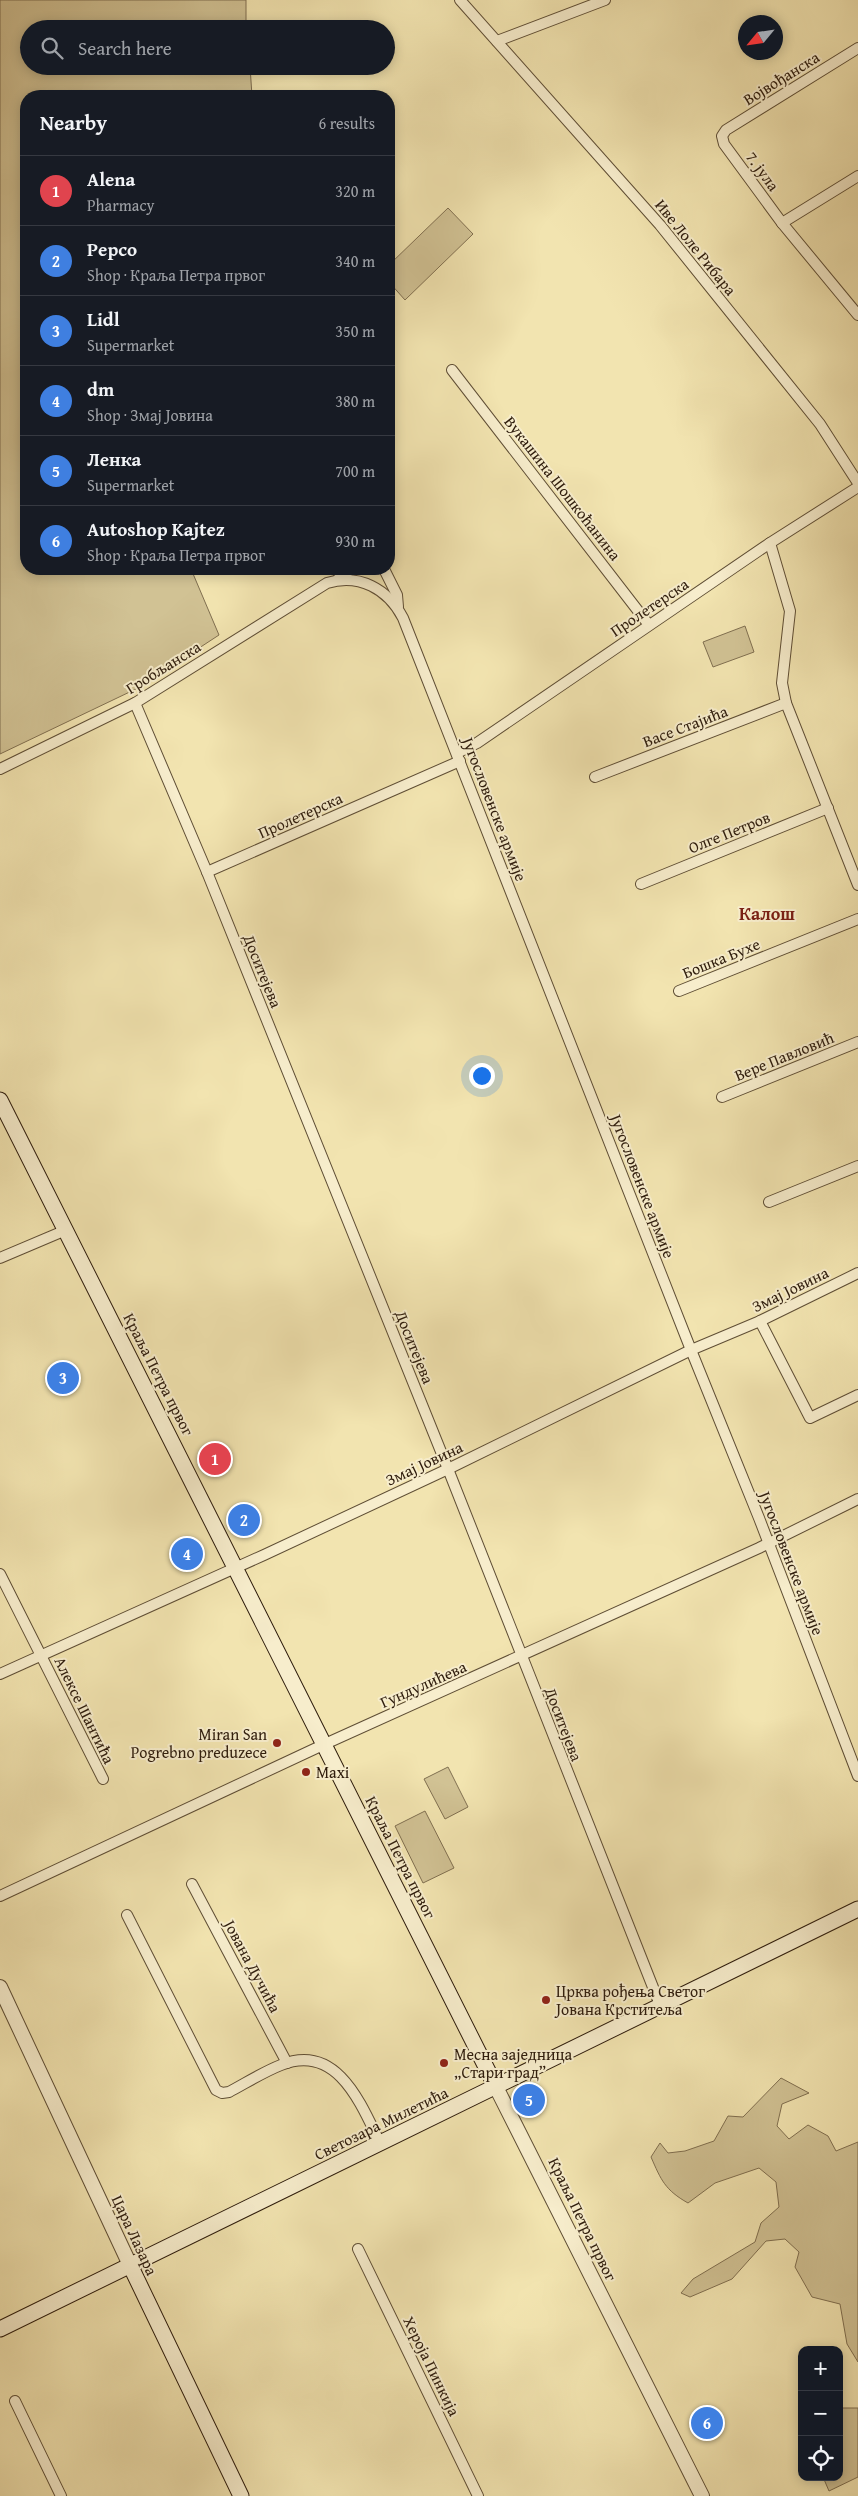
<!DOCTYPE html>
<meta charset="utf-8">
<style>
:root{--surface:#171b24;--page:#20242c;--text:#f1f3f6;--muted:#9ea1a6;--line:#363941;--accent:#7c3aed}
body{margin:0;font-family:"Gentium Book Plus",serif;background:var(--page);color:var(--text)}
.controls{position:absolute;right:15px;bottom:15px;display:grid;overflow:hidden;border-radius:10px;box-shadow:0 2px 12px #0003}
.controls button{width:45px;height:45px;display:grid;place-items:center;padding:0;border:0;border-bottom:1px solid var(--line);background:var(--surface);color:var(--text);font:25px sans-serif}
.compass{position:absolute;left:738px;top:15px;width:45px;height:45px;border-radius:50%;background:var(--surface);box-shadow:0 2px 12px #0003;rotate:241deg}
.you{position:absolute;left:481px;top:1075px;width:18px;height:18px;margin:-12px;border:4px solid #fff;border-radius:50%;background:#1a73e8;box-shadow:0 0 0 8px #1a73e833}
.badge{display:grid;place-items:center;width:32px;height:32px;border-radius:50%;background:var(--accent);color:#fff;font-size:16px;font-weight:700}
.pin{position:absolute;translate:-50% -50%;border:2px solid #fff;box-shadow:0 1px 5px #0006}
.list{margin:0;padding:0;list-style:none}
h2{display:flex;justify-content:space-between;align-items:center;height:65px;margin:0;padding:0 20px;font-size:21px}
h2 small{font-size:16px;font-weight:400;color:var(--muted)}
.list li{display:grid;grid-template-columns:32px 1fr auto;gap:15px;align-items:center;box-sizing:border-box;height:70px;padding:0 20px;border-top:1px solid var(--line)}
.list b{display:block;font-size:19px;white-space:nowrap}
.list p{margin:0;font-size:16px;white-space:nowrap;color:var(--muted)}
.list em{font-size:16px;font-style:normal;color:var(--muted)}
.icon{flex:none;width:28px;height:28px;fill:none;stroke:currentColor;stroke-width:2;stroke-linecap:round;stroke-linejoin:round}
.map{position:relative;flex:none;width:858px;height:2496px;overflow:hidden}
.search{position:absolute;background:var(--surface);box-shadow:0 2px 12px #0003;left:20px;top:20px;width:375px;height:55px;display:flex;align-items:center;gap:12px;box-sizing:border-box;padding:0 18px;border-radius:28px;color:var(--muted);font-size:19px}
.panel{position:absolute;background:var(--surface);box-shadow:0 2px 12px #0003;left:20px;top:90px;width:375px;height:485px;border-radius:20px}
.map>svg:first-child{display:block}
</style>
<div class="map">
<svg width="858" height="2496" viewBox="0 0 858 2496">
<rect width="100%" height="100%" fill="#f2e4b0"/>
<filter id="stains"><feTurbulence type="fractalNoise" baseFrequency=".004" numOctaves="4"/><feColorMatrix values="0 0 0 0 .2 0 0 0 0 .09 0 0 0 0 .02 0 0 0 .5 -.17"/></filter>
<radialGradient id="worn" r=".72"><stop offset=".6" stop-color="#630" stop-opacity="0"/><stop offset="1" stop-color="#630" stop-opacity=".3"/></radialGradient>
<g fill="#d1c294" stroke="#806f50">
<polygon points="0,0 246,0 246,29 29,29 29,66 250,66 252,96 26,96 26,569 191,569 219,635 138,688 0,754"/>
<polygon points="448,208 473,234 405,300 389,282 389,265"/>
<polygon points="745,626 754,652 713,667 703,642"/>
<polygon points="448,1767 468,1807 445,1819 424,1779"/>
<polygon points="425,1811 454,1868 423,1883 395,1826"/>
<path d="M781 2078 809 2093 782 2104 777 2126 789 2139 808 2125 828 2136 836 2151 858 2142V2362L847 2344 840 2304 812 2297 795 2267 799 2252 785 2239 766 2241 732 2279 690 2297 681 2293 693 2279 755 2242 761 2223 779 2207 776 2182 759 2168 715 2183 688 2203C665 2190 661 2180 651 2157L660 2143 668 2153 685 2151 714 2141 728 2116 743 2117Z"/>
<polygon points="839,2408 858,2408 858,2477 829,2491 823,2477 839,2477"/>
</g>
<g fill="none" stroke-linecap="round" stroke-linejoin="round">
<g stroke="#5f4e35" stroke-width="12">
<g id="minor">
<polyline points="460,0 660,225 820,424 858,483"/>
<polyline points="497,41 605,0"/>
<polyline points="858,48 726,130 722,136 724,144 782,223 858,315"/>
<polyline points="782,223 858,176"/>
<polyline points="452,370 649,625"/>
<polyline points="770,543 790,611 782,683 786,703 858,885"/>
<polyline points="384,569 397,595 398,607"/>
<polyline points="338,579 352,569"/>
<polyline points="135,703 207,872 448,1469 660,2005"/>
<polyline points="457,753 477,743 770,543 858,487"/>
<path d="M0 769 135 703 327 583C359 573 388 589 403 618L691 1350 759 1518 858 1776"/>
<polyline points="595,777 786,703"/>
<polyline points="207,872 460,761"/>
<polyline points="641,884 828,808"/>
<polyline points="679,991 858,919"/>
<polyline points="722,1097 858,1042"/>
<polyline points="769,1202 858,1166"/>
<polyline points="0,1258 66,1230"/>
<polyline points="760,1321 810,1418 858,1395"/>
<polyline points="0,1574 103,1779"/>
<polyline points="0,1674 264,1555 448,1469 691,1350 760,1321 858,1273"/>
<polyline points="192,1884 287,2063"/>
<polyline points="0,1896 325,1744 759,1548 858,1499"/>
<path d="M127 1915 216 2090 222 2093 229 2092C246 2083 263 2072 281 2065 337 2042 361 2104 380 2143"/>
<polyline points="358,2249 478,2496"/>
<polyline points="15,2401 61,2496"/>
</g>
</g>
<g stroke="#5f4e35" stroke-width="16">
<g id="tertiary">
<polyline points="0,1987 130,2265"/>
<polyline points="495,2085 702,2496"/>
</g>
</g>
<g stroke="#2e1c0c" stroke-width="17">
<g id="secondary">
<polyline points="0,1100 495,2085"/>
<polyline points="130,2265 241,2496"/>
<polyline points="0,2329 858,1909"/>
</g>
</g>
<use href="#minor" stroke="#f7edcc" stroke-width="10"/>
<use href="#tertiary" stroke="#f7edcc" stroke-width="14"/>
<use href="#secondary" stroke="#f7edcc" stroke-width="15"/>
</g>
<g fill="#8f2418" stroke="#f7edcc" stroke-width="2">
<circle cx="277" cy="1743" r="5"/>
<circle cx="306" cy="1772" r="5"/>
<circle cx="546" cy="2000" r="5"/>
<circle cx="444" cy="2063" r="5"/>
</g>
<g text-anchor="middle" stroke-width="4" stroke-linejoin="round" paint-order="stroke">
<g font-size="16" fill="#2e1c0c" stroke="#f7edcc">
<text transform="translate(781 78) rotate(-32)" y="6">Војвођанска</text>
<text transform="translate(763 171) rotate(54)" y="6">7. јула</text>
<text transform="translate(696 247) rotate(51)" y="6">Иве Лоле Рибара</text>
<text transform="translate(563 488) rotate(52)" y="6">Вукашина Шошкоћанина</text>
<text transform="translate(649 607) rotate(-34)" y="6">Пролетерска</text>
<text transform="translate(163 667) rotate(-32)" y="6">Гробљанска</text>
<text transform="translate(685 726) rotate(-21)" y="6">Васе Стајића</text>
<text transform="translate(495 809) rotate(69)" y="6">Југословенске армије</text>
<text transform="translate(300 815) rotate(-24)" y="6">Пролетерска</text>
<text transform="translate(729 832) rotate(-22)" y="6">Олге Петров</text>
<text transform="translate(721 958) rotate(-22)" y="6">Бошка Бухе</text>
<text transform="translate(263 971) rotate(68)" y="6">Доситејева</text>
<text transform="translate(784 1056) rotate(-22)" y="6">Вере Павловић</text>
<text transform="translate(643 1186) rotate(69)" y="6">Југословенске армије</text>
<text transform="translate(790 1289) rotate(-26)" y="6">Змај Јовина</text>
<text transform="translate(415 1347) rotate(68)" y="6">Доситејева</text>
<text transform="translate(159 1374) rotate(63)" y="6">Краља Петра првог</text>
<text transform="translate(424 1463) rotate(-25)" y="6">Змај Јовина</text>
<text transform="translate(792 1563) rotate(69)" y="6">Југословенске армије</text>
<text transform="translate(423 1684) rotate(-24)" y="6">Гундулићева</text>
<text transform="translate(85 1710) rotate(64)" y="6">Алексе Шантића</text>
<text transform="translate(564 1724) rotate(69)" y="6">Доситејева</text>
<text transform="translate(401 1857) rotate(63)" y="6">Краља Петра првог</text>
<text transform="translate(253 1966) rotate(62)" y="6">Јована Дучића</text>
<text transform="translate(381 2123) rotate(-26)" y="6">Светозара Милетића</text>
<text transform="translate(583 2219) rotate(64)" y="6">Краља Петра првог</text>
<text transform="translate(135 2235) rotate(65)" y="6">Цара Лазара</text>
<text transform="translate(432 2366) rotate(64)" y="6">Хероја Пинкија</text>
</g>
<g font-size="16" fill="#2e1c0c" stroke="#f7edcc" text-anchor="start">
<text x="267" y="1740" text-anchor="end">Miran San<tspan x="267" dy="18">Pogrebno preduzece</tspan></text>
<text x="316" y="1778">Maxi</text>
<text x="556" y="1997">Црква рођења Светог<tspan x="556" dy="18">Јована Крститеља</tspan></text>
<text x="454" y="2060">Месна заједница<tspan x="454" dy="18">„Стари град”</tspan></text>
</g>
<g font-size="18" font-weight="bold" fill="#7a1f14" stroke="#f7edcc">
<text x="767" y="920">Калош</text>
</g>
</g>
<rect width="100%" height="100%" filter="url(#stains)"/>
<rect width="100%" height="100%" fill="url(#worn)"/>
</svg>
<div class="controls">
<button>+</button>
<button>−</button>
<button><svg class="icon" aria-label="locate" viewBox="0 0 24 24"><circle cx="12" cy="12" r="6"/><path d="M12 2v4M12 18v4M2 12h4M18 12h4"/></svg></button>
</div>
<svg class="compass" viewBox="-18 -18 36 36"><path d="M0-13l5 13h-10z" fill="#e53935"/><path d="M0 13l5-13h-10z" fill="#9ea1a6"/></svg>
<div class="you"></div>
<div class="pin badge" style="left:215px;top:1459px;background:#e0444e">1</div>
<div class="pin badge" style="left:244px;top:1520px;background:#3f7fe0">2</div>
<div class="pin badge" style="left:63px;top:1378px;background:#3f7fe0">3</div>
<div class="pin badge" style="left:187px;top:1554px;background:#3f7fe0">4</div>
<div class="pin badge" style="left:529px;top:2100px;background:#3f7fe0">5</div>
<div class="pin badge" style="left:707px;top:2423px;background:#3f7fe0">6</div>
<div class="search"><svg class="icon" aria-label="search" viewBox="0 0 24 24"><circle cx="10" cy="10" r="6"/><path d="M15 15l6 6"/></svg>Search here</div>
<section class="panel">
<h2>Nearby<small>6 results</small></h2>
<ul class="list">
<li><span class="badge" style="background:#e0444e">1</span><div><b>Alena</b><p>Pharmacy</p></div><em>320 m</em></li>
<li><span class="badge" style="background:#3f7fe0">2</span><div><b>Pepco</b><p>Shop · Краља Петра првог</p></div><em>340 m</em></li>
<li><span class="badge" style="background:#3f7fe0">3</span><div><b>Lidl</b><p>Supermarket</p></div><em>350 m</em></li>
<li><span class="badge" style="background:#3f7fe0">4</span><div><b>dm</b><p>Shop · Змај Јовина</p></div><em>380 m</em></li>
<li><span class="badge" style="background:#3f7fe0">5</span><div><b>Ленка</b><p>Supermarket</p></div><em>700 m</em></li>
<li><span class="badge" style="background:#3f7fe0">6</span><div><b>Autoshop Kajtez</b><p>Shop · Краља Петра првог</p></div><em>930 m</em></li>
</ul>
</section>
</div>
